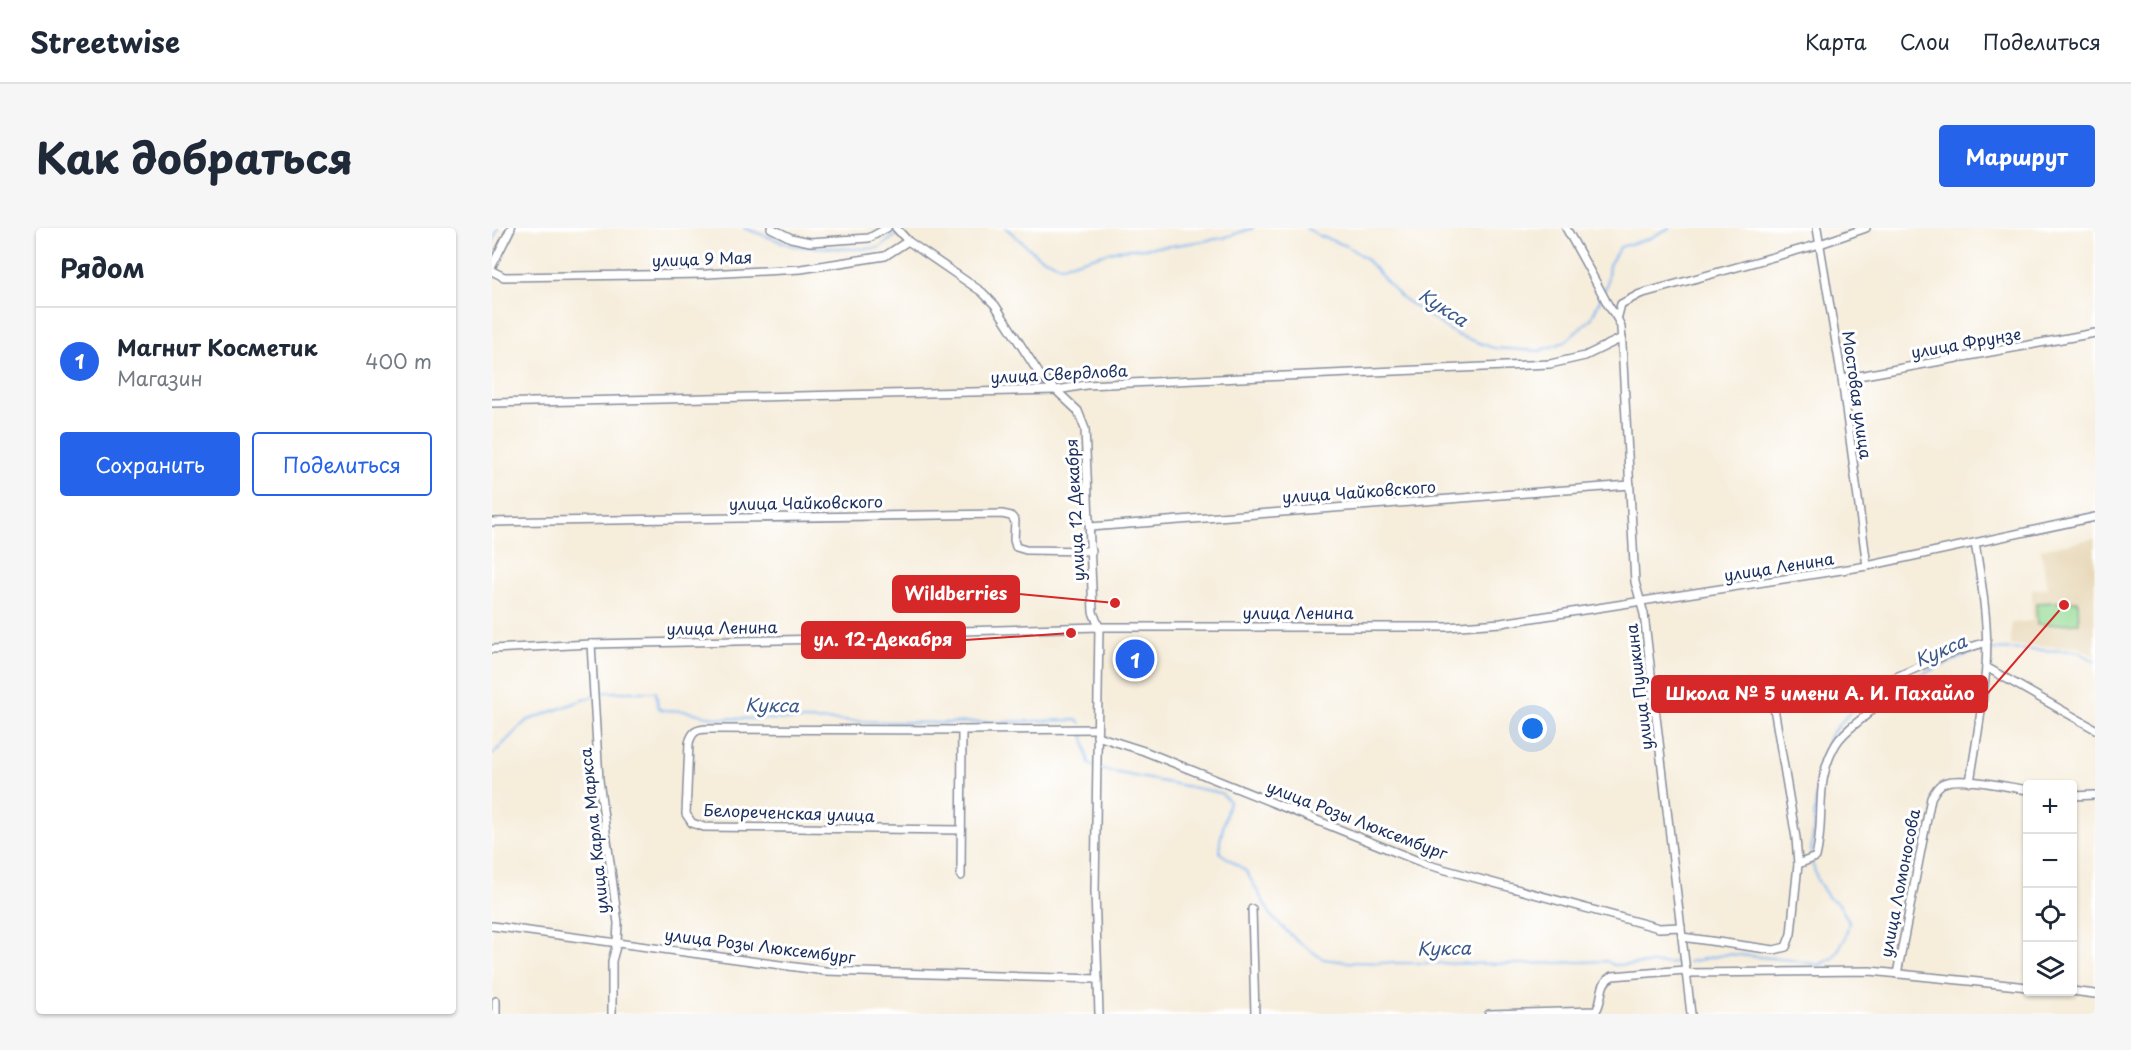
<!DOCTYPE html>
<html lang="ru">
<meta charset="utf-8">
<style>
:root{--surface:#fff;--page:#f6f6f7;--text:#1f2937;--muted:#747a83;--line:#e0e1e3;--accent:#2563eb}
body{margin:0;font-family:"Playpen Sans",sans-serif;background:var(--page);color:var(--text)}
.controls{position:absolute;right:18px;bottom:18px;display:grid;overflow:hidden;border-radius:6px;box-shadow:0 2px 4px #0004}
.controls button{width:54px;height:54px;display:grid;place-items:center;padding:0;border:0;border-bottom:2px solid var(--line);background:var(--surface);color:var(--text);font:30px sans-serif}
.you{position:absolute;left:1041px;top:501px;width:21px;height:21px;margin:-15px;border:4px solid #fff;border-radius:50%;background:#1a73e8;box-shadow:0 0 0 9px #1a73e833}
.badge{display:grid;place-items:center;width:39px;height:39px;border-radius:50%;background:var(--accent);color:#fff;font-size:20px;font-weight:700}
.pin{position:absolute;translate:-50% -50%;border:3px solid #fff;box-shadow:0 2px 6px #0006}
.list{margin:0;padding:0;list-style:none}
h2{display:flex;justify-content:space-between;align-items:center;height:78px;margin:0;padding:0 24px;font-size:26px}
h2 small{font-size:20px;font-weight:400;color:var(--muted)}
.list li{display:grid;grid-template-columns:39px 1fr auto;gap:18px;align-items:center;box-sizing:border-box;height:108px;padding:0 24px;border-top:2px solid var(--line)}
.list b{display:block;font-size:22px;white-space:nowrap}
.list p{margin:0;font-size:20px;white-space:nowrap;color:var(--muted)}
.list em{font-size:20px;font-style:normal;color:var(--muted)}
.actions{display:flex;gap:12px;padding:18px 24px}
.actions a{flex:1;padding:14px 0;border:2px solid var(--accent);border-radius:6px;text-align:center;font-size:21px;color:var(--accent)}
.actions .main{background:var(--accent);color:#fff}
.icon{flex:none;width:33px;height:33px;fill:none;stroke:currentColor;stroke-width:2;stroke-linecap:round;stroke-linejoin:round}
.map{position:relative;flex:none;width:1603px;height:786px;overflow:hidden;border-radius:6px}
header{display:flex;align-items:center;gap:36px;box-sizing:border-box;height:84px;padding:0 30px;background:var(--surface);border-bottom:2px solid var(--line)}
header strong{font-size:28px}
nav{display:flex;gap:33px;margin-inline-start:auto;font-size:21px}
.intro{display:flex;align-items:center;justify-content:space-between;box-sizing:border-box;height:144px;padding:0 36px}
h1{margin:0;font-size:42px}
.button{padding:15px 27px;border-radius:6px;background:var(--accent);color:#fff;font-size:21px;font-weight:700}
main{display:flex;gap:36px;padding:0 36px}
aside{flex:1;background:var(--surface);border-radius:6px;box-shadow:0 2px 4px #0004}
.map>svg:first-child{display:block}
</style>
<header>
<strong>Streetwise</strong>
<nav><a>Карта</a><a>Слои</a><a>Поделиться</a></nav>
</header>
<div class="intro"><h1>Как добраться</h1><a class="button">Маршрут</a></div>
<main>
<aside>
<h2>Рядом<small></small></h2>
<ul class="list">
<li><span class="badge">1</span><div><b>Магнит Косметик</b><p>Магазин</p></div><em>400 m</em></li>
</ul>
<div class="actions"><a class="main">Сохранить</a><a>Поделиться</a></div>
</aside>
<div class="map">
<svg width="1603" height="786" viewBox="0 0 1603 786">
<rect width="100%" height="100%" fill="#fff"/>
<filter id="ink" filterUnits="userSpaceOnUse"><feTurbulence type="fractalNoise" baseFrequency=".0167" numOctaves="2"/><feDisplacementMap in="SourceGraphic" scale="12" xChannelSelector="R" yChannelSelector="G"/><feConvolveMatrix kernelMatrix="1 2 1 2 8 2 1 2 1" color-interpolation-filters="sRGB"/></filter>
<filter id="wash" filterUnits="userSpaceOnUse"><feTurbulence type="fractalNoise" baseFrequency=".008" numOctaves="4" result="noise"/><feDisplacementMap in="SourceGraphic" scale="24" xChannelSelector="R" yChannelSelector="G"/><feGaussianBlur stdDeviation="1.35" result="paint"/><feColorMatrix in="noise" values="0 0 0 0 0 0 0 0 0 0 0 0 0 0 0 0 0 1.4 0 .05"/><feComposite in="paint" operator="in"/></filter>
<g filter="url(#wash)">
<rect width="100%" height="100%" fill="#f6eddb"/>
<polygon fill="#e8d9ba" points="1603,310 1603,428 1587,419 1519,418 1519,395 1540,393 1540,362 1555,360 1549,321"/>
<polygon fill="#96dc95" stroke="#58867a" stroke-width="1.5" points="1586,373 1587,395 1545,397 1544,375"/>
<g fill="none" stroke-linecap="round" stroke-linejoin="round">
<g stroke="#82b7f0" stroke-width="2">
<polyline points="252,0 301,18 360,21 386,20 415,0"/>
<polyline points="514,0 546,28 569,38 626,22 678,18 731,10 761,0"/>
<polyline points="814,0 828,8 855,18 874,31 910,70 965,107 1002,120 1047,123 1073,114 1099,91 1109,70"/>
<polyline points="0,17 6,0"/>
<polyline points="1111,64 1115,57 1117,37 1128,19 1156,11 1177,0"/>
<polyline points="591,504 597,536 611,542 729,565 737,573 728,613 728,625 754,643 780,689 805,713 831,731 855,734 907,735 1034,736 1115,733 1121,737 1190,735"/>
<polyline points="0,527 34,493 113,464 164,464 166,479 170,482 193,483 225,490 448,495 584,492 589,495"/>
<polyline points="1319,628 1327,538 1339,506 1360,482 1418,451 1489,421 1585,423 1603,433"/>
<polyline points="1196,734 1236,726 1299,732 1327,737 1341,730 1353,711 1357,694 1347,676 1336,669 1326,653 1320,635"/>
</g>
</g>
</g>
<g filter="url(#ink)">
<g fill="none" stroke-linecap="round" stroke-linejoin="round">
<g stroke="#888e9c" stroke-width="10">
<g id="minor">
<polyline points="279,0 299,10 318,14 377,10 395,0"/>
<polyline points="404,0 416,13 490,64 503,77 548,147 586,183 593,201 601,384 607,399 603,663 607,786"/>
<path d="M1074 0C1088 25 1102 50 1115 75 1120 84 1126 89 1129 99L1143 354 1152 386 1199 786"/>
<polyline points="1325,0 1350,151 1375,338"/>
<polyline points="0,38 19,0"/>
<polyline points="0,43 12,49 215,46 309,41 393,28 416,13"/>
<polyline points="1126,88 1129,76 1148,66 1328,16 1374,0"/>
<polyline points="1350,151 1603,105"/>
<polyline points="0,175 565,162 594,157 1058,136 1093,128 1130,110"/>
<polyline points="0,294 510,286 519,288 523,293 522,312 524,319 534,322 600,323"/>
<polyline points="598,299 1138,257"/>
<polyline points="99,416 107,552 126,695 125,715 120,733 120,786"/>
<polyline points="0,421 99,416 333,411 469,403 607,399 954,399 1009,395 1375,338 1603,289"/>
<polyline points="1494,439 1603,501"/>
<polyline points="1162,476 1267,468 1281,474 1384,458 1456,426 1495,414"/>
<polyline points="605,508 652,523 936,637 1167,700 1189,699"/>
<path d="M1478 554C1484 516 1491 478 1494 439 1497 398 1490 356 1483 315"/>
<polyline points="1580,568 1603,567"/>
<path d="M469 602 212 599 200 595 194 586 197 515C200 504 204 501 216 501L470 502 605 501"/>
<path d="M1306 636 1324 629C1334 588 1321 555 1344 516 1356 496 1380 489 1388 470L1384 458"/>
<polyline points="469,648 470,502"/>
<polyline points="760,681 763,786"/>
<polyline points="0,698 333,743 606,751"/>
<polyline points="1190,709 1282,722 1294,719 1299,706 1306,636 1304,610 1281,474"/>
<polyline points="1194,745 1378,743 1536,759"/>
<path d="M1405 746 1439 570C1443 563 1446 556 1455 554 1473 549 1515 559 1536 562"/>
<polyline points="1580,763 1603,766"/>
<polyline points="4,786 4,773"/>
<path d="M997 786 1104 783C1112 771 1106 754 1121 748L1193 742"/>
</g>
</g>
<use href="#minor" stroke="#fff" stroke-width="7"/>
</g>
</g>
<g text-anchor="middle" stroke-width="6" stroke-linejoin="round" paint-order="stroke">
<g font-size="16" fill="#1b2f5e" stroke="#fff">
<text transform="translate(210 31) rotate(-2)" y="6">улица 9 Мая</text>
<text transform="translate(1474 115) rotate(-10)" y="6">улица Фрунзе</text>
<text transform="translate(567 146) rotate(-3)" y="6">улица Свердлова</text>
<text transform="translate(1365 167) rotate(82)" y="6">Мостовая улица</text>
<text transform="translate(867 264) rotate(-4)" y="6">улица Чайковского</text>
<text transform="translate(314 275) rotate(-1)" y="6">улица Чайковского</text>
<text transform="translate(583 282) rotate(-93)" y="6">улица 12 Декабря</text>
<text transform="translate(1287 339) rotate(-9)" y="6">улица Ленина</text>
<text x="806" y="391">улица Ленина</text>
<text transform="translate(230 400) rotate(-1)" y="6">улица Ленина</text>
<text transform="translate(1147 459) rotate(-97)" y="6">улица Пушкина</text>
<text transform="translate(297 585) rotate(2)" y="6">Белореченская улица</text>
<text transform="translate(865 592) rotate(21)" y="6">улица Розы Люксембург</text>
<text transform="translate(102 603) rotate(-96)" y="6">улица Карла Маркса</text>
<text transform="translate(1408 655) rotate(-79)" y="6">улица Ломоносова</text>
<text transform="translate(268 718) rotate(7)" y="6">улица Розы Люксембург</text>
</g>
<g font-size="18" font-style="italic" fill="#3a588a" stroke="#fff">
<text transform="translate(951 80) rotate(33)" y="6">Кукса</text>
<text transform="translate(1449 423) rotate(-23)" y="6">Кукса</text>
<text transform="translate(280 478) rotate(1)" y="6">Кукса</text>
<text transform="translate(952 721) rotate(-1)" y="6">Кукса</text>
</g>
</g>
<path fill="none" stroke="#d62828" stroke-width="2" d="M623 375L527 366M579 405L473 412M1572 377L1495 466"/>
<g fill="#d62828" stroke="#fff" stroke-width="2">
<circle cx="623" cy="375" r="6"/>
<circle cx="579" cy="405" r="6"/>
<circle cx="1572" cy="377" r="6"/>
</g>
<g fill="#d62828" stroke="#d62828" stroke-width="2">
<rect x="401" y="348" width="126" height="36" rx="6"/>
<rect x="310" y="394" width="163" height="36" rx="6"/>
<rect x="1160" y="448" width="335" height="36" rx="6"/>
</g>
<g font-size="18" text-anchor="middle" font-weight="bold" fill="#fff">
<text x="464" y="372">Wildberries</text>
<text x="391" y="418">ул. 12-Декабря</text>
<text x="1328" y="472">Школа № 5 имени А. И. Пахайло</text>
</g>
</svg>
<div class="controls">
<button>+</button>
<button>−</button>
<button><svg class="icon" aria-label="locate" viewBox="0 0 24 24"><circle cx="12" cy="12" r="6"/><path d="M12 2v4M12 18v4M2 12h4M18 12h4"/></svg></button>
<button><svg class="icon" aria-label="layers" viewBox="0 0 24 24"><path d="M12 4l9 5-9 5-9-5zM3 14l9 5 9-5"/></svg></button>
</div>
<div class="you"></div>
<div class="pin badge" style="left:643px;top:431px">1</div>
</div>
</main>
